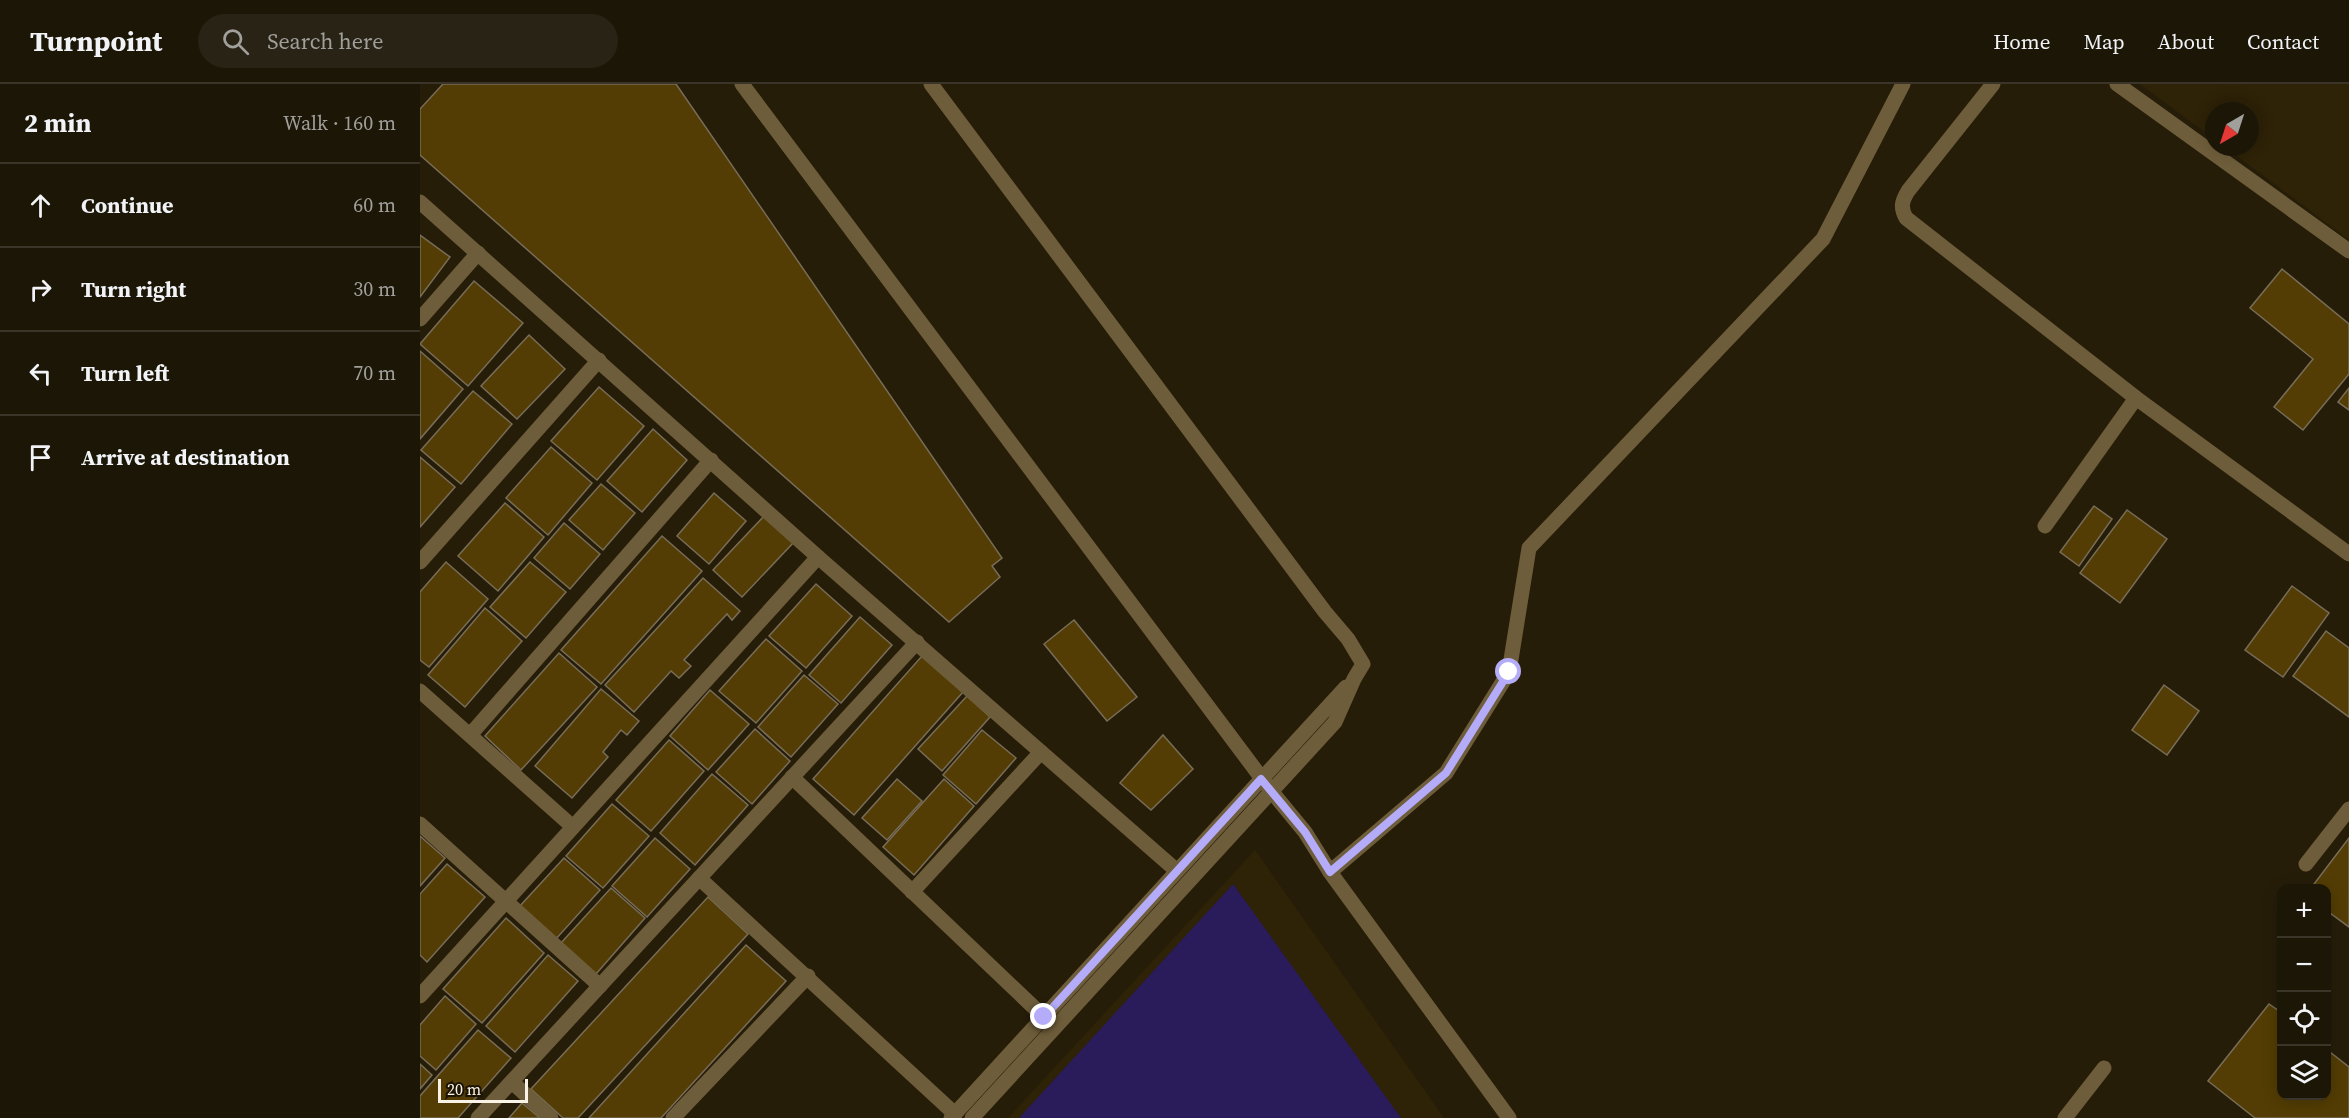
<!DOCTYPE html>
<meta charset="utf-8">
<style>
:root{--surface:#1c1607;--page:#292315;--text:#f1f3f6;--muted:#a09f9b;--line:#3a3528}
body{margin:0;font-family:"Source Serif 4",serif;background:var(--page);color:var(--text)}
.controls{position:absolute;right:18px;bottom:18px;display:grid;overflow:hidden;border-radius:12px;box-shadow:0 3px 15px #0003}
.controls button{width:54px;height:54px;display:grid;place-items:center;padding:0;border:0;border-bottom:2px solid var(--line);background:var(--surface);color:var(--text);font:30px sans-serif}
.compass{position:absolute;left:1785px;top:18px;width:54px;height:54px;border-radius:50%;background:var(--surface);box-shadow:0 3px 15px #0003;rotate:219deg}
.scale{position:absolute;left:18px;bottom:15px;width:90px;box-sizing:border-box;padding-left:6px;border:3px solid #f9f3e7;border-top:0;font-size:16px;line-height:21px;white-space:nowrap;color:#f9f3e7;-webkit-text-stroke:4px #1c1302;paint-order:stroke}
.stop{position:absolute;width:18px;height:18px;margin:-14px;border:4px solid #b4acf9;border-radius:50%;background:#fff}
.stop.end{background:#b4acf9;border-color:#fff;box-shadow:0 2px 6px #0008}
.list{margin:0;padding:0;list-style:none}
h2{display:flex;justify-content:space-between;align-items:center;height:78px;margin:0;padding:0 24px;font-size:26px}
h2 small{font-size:20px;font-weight:400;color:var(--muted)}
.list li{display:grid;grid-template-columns:39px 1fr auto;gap:18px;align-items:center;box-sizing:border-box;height:84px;padding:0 24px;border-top:2px solid var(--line)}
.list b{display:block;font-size:22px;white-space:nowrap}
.list em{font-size:20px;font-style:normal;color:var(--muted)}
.icon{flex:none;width:33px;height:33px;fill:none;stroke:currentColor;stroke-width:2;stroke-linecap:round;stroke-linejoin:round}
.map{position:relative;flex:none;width:1929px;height:1034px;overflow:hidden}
header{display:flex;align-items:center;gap:36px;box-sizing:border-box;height:84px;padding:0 30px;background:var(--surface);border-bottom:2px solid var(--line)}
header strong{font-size:28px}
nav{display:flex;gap:33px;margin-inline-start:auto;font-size:21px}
.search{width:420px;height:54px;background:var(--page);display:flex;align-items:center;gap:15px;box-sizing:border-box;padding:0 21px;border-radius:33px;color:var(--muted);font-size:22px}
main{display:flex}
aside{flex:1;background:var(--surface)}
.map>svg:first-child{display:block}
</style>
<header>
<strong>Turnpoint</strong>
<div class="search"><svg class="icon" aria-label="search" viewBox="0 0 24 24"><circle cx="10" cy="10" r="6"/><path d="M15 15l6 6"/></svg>Search here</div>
<nav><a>Home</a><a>Map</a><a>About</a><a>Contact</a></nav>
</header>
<main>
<aside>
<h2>2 min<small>Walk · 160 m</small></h2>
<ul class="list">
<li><svg class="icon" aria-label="ahead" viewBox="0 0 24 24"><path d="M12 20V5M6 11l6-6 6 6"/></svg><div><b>Continue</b></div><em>60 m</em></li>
<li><svg class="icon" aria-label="right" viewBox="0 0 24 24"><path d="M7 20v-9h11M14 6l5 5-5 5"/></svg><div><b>Turn right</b></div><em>30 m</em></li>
<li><svg class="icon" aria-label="left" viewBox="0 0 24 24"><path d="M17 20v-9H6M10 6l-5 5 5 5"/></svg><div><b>Turn left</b></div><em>70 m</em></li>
<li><svg class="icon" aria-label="arrive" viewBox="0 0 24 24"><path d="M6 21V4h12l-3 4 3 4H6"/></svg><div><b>Arrive at destination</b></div></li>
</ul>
</aside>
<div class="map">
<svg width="1929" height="1034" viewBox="0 0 1929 1034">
<rect width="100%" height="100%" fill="#261d09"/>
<g fill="#2e2207">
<polygon points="1720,0 1929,0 1929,156 1805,63 1830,63 1830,27 1794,27 1794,55"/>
<polygon points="835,766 1024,1034 588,1034"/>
</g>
<polygon fill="#2a1b5b" points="813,800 981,1034 599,1034"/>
<g fill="#533d04" stroke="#786d58" stroke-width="1.5">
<polygon points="23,0 256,0 582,474 572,482 580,493 529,538 0,71 0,25"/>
<polygon points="0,151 30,173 0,213"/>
<polygon points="1862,185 1929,240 1929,290 1883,346 1854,323 1893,275 1830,224"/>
<polygon points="54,197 103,239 48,302 0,260"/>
<polygon points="109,251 145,285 97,335 61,302"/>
<polygon points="0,267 43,305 0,355"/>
<polygon points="179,303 224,342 177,396 131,357"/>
<polygon points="1929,304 1929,326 1918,318"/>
<polygon points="53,307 92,340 41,400 1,366"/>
<polygon points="233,345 267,376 222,428 187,397"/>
<polygon points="131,363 172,399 128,451 86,414"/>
<polygon points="0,373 35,403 0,443"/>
<polygon points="181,400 215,429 183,466 149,436"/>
<polygon points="294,409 326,437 289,480 257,452"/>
<polygon points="85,419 124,453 78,507 38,472"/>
<polygon points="1674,422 1692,435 1659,482 1640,468"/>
<polygon points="1707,426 1747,455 1700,519 1660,489"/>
<polygon points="345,431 374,458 322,513 293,486"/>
<polygon points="144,439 180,470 150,505 114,474"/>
<polygon points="242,452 282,487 181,600 141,566"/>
<polygon points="26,478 68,515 9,583 0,576 0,508"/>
<polygon points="110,478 146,508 106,554 70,523"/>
<polygon points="283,494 320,527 312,536 307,530 264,576 271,582 259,594 251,587 214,628 185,601"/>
<polygon points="396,500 432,532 386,584 349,552"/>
<polygon points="1872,502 1909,529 1863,593 1825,566"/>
<polygon points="65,524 102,557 45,623 8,591"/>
<polygon points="440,533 472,561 421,619 389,591"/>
<polygon points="654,536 717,613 687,637 624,560"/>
<polygon points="1906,547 1929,564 1929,633 1873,592"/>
<polygon points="346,555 382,587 336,639 299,607"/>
<polygon points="139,569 177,603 101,686 65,652"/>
<polygon points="502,572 543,608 434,731 393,695"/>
<polygon points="384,591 418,620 371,673 338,643"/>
<polygon points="1744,601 1779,627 1747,671 1712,646"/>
<polygon points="181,605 219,637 207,651 201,646 183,668 188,673 152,714 115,682"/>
<polygon points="290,606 329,640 288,686 250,652"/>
<polygon points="547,612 570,633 522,687 498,665"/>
<polygon points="335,645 370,677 332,720 296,688"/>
<polygon points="562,646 596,674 556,720 523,691"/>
<polygon points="743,651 773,685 731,726 700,699"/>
<polygon points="249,656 284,687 231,747 196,716"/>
<polygon points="292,690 328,721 275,781 240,749"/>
<polygon points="477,695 502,717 467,756 442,734"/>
<polygon points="524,695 554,722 494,791 463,763"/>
<polygon points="192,720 229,752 183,804 146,772"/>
<polygon points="0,752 25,774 0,802"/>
<polygon points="235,754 270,785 227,833 192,802"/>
<polygon points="1929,754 1929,843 1906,826 1906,804 1891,804"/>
<polygon points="144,774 180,806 135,856 99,823"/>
<polygon points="27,780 65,813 7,878 0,871 0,810"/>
<polygon points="191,804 225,834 176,890 141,859"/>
<polygon points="288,813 328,850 158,1034 143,1034 111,1005"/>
<polygon points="86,834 124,869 62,939 23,905"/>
<polygon points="326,861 366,897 241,1034 169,1034"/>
<polygon points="128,871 158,897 95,968 66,942"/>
<polygon points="25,912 56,940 16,986 0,972 0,941"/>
<polygon points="1849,920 1862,929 1862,1012 1906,1012 1906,965 1929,983 1929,1034 1835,1034 1788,997"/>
<polygon points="58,946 91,974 38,1034 0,1034 0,1012"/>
<polygon points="0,980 12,991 0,1005"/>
<polygon points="102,1019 120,1034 89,1034"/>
</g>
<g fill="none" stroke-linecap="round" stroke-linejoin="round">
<g stroke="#6e5d3a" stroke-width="15">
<path d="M1573 0 1488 107C1482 117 1480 123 1486 134L1716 314 1929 470"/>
<polyline points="1625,442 1716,314"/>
<polyline points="852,708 885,748 910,788"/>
<polyline points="1886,780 1929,725"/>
</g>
<g stroke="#6e5d3a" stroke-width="15">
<polyline points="0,118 398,473 757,787"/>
<polyline points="0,235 58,169"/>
<polyline points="0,478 179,276"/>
<polyline points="0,607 153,743"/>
<polyline points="50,651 291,376"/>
<polyline points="372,693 624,933"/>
<polyline points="0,740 180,902"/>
<polyline points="279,794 535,1030"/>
<polyline points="492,808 621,668"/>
<polyline points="0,912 398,473"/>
<polyline points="92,998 131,1034"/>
<polyline points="58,1034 497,558"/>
<polyline points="253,1034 388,892"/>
<polyline points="1089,1034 910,788 1026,689 1089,588 1109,464 1403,155 1483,0"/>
<polyline points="1645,1034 1684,984"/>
</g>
<g stroke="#6e5d3a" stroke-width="15">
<polyline points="322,0 852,708"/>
<polyline points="511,0 905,528 928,555 943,580 934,595 915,638 552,1034"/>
<polyline points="1697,0 1929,167"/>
<polyline points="531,1034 926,603"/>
</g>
</g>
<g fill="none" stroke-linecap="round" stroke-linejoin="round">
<polyline stroke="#b4acf9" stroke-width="8" points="624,933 841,695 885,748 910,788 1026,689 1089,588"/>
</g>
</svg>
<div class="controls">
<button>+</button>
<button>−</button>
<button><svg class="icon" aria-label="locate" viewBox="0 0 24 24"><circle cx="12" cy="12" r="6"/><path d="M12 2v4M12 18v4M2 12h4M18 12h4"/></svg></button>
<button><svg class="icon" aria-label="layers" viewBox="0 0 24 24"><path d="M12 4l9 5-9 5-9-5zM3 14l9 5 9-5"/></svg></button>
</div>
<svg class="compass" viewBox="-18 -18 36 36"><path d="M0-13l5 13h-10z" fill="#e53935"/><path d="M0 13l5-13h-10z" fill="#a09f9b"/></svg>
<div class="scale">20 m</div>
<div class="stop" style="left:1089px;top:588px"></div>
<div class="stop end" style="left:624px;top:933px"></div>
</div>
</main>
